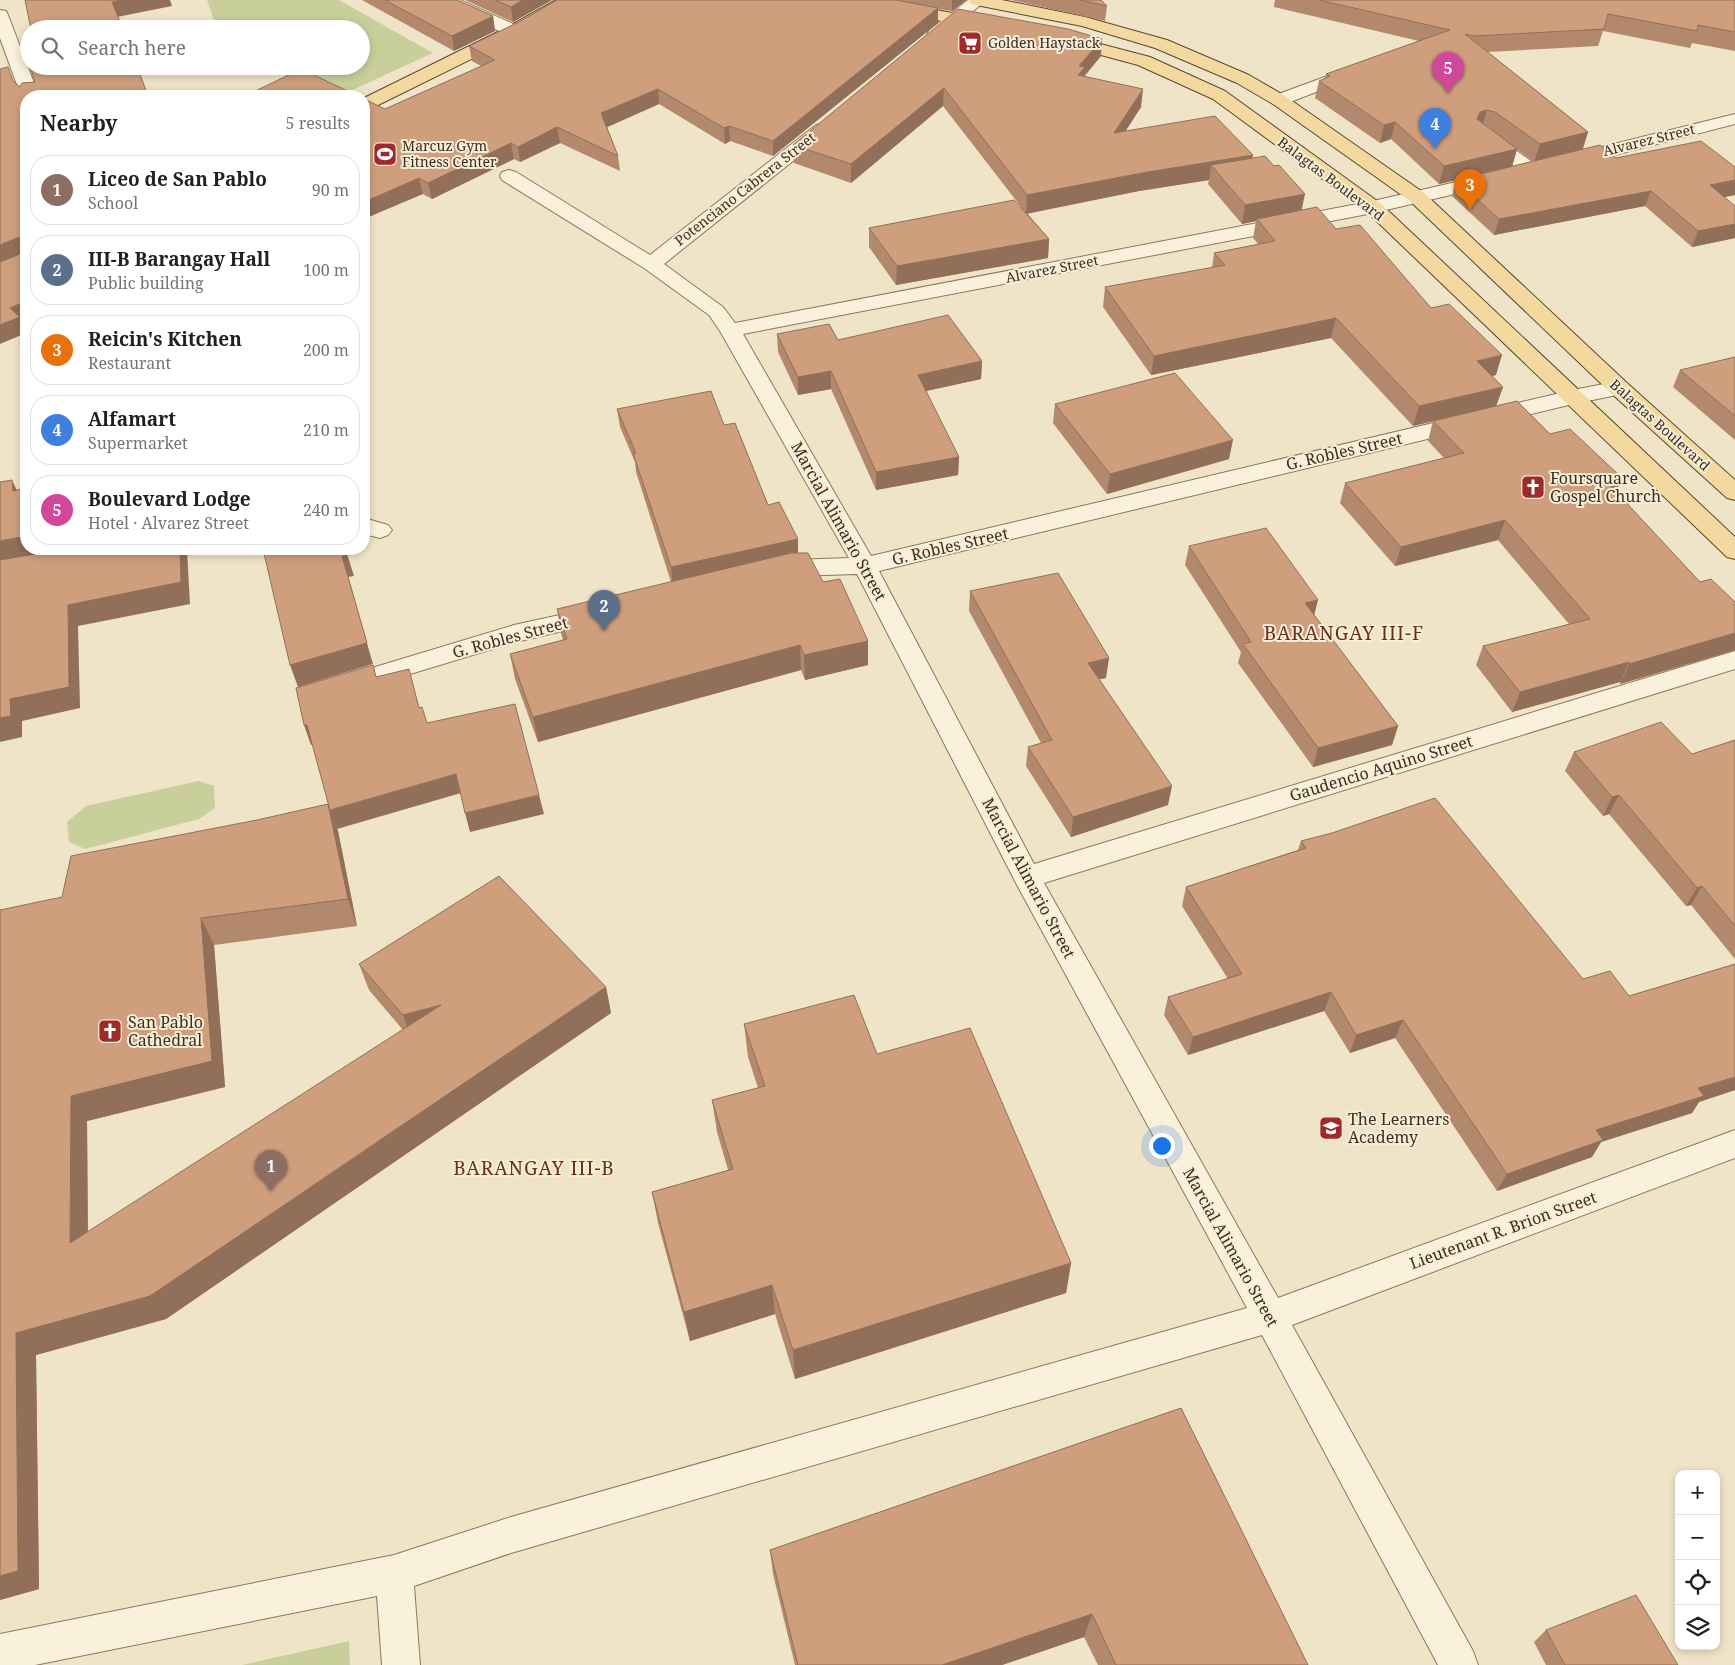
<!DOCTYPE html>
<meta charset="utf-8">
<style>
:root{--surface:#fff;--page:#f6f6f6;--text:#202124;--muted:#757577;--line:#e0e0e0;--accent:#9e2a2b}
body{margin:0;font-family:"Noto Serif",serif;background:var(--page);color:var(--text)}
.controls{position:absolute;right:15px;bottom:15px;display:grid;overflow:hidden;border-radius:10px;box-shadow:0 2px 8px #0003}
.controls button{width:45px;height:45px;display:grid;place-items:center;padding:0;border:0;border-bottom:1px solid var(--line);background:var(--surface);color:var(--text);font:25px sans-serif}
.you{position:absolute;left:1161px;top:1145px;width:18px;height:18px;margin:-12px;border:4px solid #fff;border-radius:50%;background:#1a73e8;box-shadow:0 0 0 8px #1a73e833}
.badge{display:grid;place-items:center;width:32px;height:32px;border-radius:50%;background:var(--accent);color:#fff;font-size:16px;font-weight:700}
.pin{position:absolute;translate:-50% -41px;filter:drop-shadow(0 1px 2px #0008)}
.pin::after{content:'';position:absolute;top:26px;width:18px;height:15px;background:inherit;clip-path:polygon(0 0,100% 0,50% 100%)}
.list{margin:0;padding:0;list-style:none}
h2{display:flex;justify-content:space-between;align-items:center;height:65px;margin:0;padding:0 20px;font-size:21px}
h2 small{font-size:16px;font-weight:400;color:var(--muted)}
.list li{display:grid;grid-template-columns:32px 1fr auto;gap:15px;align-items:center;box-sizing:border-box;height:70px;margin:0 10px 10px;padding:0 10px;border:1px solid var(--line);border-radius:20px}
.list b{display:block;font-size:19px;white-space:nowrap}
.list p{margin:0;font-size:16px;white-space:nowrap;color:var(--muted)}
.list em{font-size:16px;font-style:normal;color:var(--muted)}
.icon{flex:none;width:28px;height:28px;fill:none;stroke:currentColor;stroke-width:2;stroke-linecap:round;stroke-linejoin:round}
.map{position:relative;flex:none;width:1735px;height:1665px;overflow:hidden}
.search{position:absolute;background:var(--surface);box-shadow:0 2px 8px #0003;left:20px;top:20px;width:350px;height:55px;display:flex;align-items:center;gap:12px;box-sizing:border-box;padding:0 18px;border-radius:28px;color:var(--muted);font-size:19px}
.panel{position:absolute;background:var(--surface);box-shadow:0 2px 8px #0003;left:20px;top:90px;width:350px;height:465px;border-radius:20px}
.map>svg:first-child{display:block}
</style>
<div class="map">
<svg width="1735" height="1665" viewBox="0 0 1735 1665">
<rect width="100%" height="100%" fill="#f0e4c8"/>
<g fill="#c9cf9b">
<polygon points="207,0 339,0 433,53 339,96 332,96 272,66 361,66 361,29 217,29"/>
<polygon points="198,781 214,786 215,808 199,819 85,849 69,842 67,822 86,806"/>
<polygon points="349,1641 350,1665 242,1665"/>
</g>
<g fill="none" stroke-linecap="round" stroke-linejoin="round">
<g stroke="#8d765c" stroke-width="2">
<g id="minor">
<polygon points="438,0 460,0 520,27 523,31 520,35 508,35 440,4"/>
<polygon points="968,0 986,0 942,38 930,38 927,34 930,30"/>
<polygon points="0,10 6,11 8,15 39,96 26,96 26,100 21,96 0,38"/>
<polygon points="1352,67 1358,68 1361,72 1358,76 1285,104 1279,105 1273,104 1270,100 1273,96"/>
<polygon points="1735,114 1735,124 1572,166 1565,164 1563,160 1565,156"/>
<polygon points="822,124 828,125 831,129 828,133 664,264 723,307 735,323 1373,201 1491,174 1498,176 1500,180 1498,184 1373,213 743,334 871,556 1573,390 1619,381 1627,383 1630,388 1627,393 1573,404 879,571 1034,864 1735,651 1735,669 1044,883 1278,1298 1735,1130 1735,1158 1292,1325 1473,1651 1478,1665 1438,1665 1262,1335 511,1553 414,1586 420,1665 382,1665 377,1596 35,1665 0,1665 0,1634 394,1555 511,1517 1247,1308 1017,885 857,574 793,576 779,580 770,578 767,572 770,566 792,560 849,558 720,331 709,315 644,268 502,180 500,176 502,172 509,170 516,172 650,255 816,125"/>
<polygon points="1484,130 1490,132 1538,166 1540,170 1538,174 1531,176 1524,174 1478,140 1475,136 1478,132"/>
<polygon points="364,518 388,525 392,530 388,535 380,538 364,534"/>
<polygon points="596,607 605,609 608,615 605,621 516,642 341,695 332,692 328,686 332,680 514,625"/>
</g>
</g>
<g stroke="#5b4430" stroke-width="2">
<g id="major">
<polygon points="556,0 576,0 574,4 520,35 370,109 364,110 364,98 508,27"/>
<polygon points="846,0 881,0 985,19 991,20 993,24 991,28 985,29 854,5 848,4"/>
<polygon points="969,0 1002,0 1085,17 1167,40 1249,75 1285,96 1424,193 1627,383 1735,480 1735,500 1727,498 1611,393 1410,201 1273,104 1237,83 1155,48 1082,26 971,4"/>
<polygon points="1066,35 1150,57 1225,91 1380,203 1735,537 1735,559 1727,557 1366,211 1213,99 1138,65 1060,44 1057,40 1060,36"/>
</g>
</g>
<use href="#minor" fill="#faf1dc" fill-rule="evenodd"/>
<use href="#major" fill="#f3d9a0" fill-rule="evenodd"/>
</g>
<g fill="#b2896c" fill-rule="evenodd">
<polygon points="362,0 457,0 493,16 495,31 454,51"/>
<polygon points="465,0 552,0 513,22"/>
<polygon points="557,0 966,0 952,11 938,9 938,23 773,156 730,141 725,144 659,104 607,127 618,156 620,171 560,143 520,162 514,159 432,199 423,194 385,109 481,66 472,61 469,46 519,22"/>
<polygon points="1011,0 1101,0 1107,6 1105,21"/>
<path d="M1275 0H1735V51L1692 43 1690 48 1603 31 1598 46 1488 52 1588 132 1583 149 1616 158 1735 167V195L1724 197 1735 206V238L1692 247 1645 206 1494 235 1452 196 1456 180 1461 179 1439 184 1391 139 1380 143 1315 98 1319 81 1325 78 1326 74 1419 41 1274 7ZM1511 145 1533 161 1512 166 1517 149Z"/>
<polygon points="958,9 1101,56 1084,77 1141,107 1125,132 1253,155 1252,158 1301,210 1336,229 1431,308 1496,375 1492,376 1503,387 1496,406 1413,426 1331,338 1151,375 1103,307 1105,287 1212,268 1214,253 1258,244 1253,238 1256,221 1242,224 1208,184 1209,180 1139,191 1027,213 1049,239 1048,258 896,285 869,247 869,228 1021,207 943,106 851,183 794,163 793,145"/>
<polygon points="777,334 838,340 982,361 981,379 926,391 959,457 958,475 876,490 831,389 798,395 778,352"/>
<polygon points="1735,357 1735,440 1673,387 1680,370"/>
<polygon points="1055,404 1229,459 1107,494 1053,423"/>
<polygon points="617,409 724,425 768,505 798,539 798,553 823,582 868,665 805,680 801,670 538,742 515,679 510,654 563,640 561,633 557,609 671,582 636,472 635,462 620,427"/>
<polygon points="1433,421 1550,434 1616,492 1700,582 1735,602 1735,650 1620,684 1620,682 1512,712 1476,665 1483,646 1569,624 1498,540 1395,566 1340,503 1345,483 1444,458 1428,441"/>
<polygon points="1189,546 1314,615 1398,726 1392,745 1313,767 1238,663 1241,652 1185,565"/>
<polygon points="970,591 1106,678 1099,679 1168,805 1071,837 1026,766 1028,747 1041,743 969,611"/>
<polygon points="1735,740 1735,959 1691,905 1686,906 1609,814 1603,816 1565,771 1574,752 1692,754"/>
<polygon points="328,804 338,831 357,926 214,945 225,1087 87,1121 88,1232 403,1030 369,990 359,964 606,987 611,1013 166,1319 36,1355 39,1589 0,1600 62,897 257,820"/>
<polygon points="1301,841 1583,979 1629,996 1735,964 1735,1090 1699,1102 1692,1113 1601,1142 1592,1157 1497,1191 1395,1038 1350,1053 1324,1011 1188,1055 1164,1015 1168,997 1228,979 1182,906 1186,887 1298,850"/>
<polygon points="744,1024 877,1054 1071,1263 1066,1293 795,1379 775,1314 690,1341 658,1223 652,1192 728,1170 717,1132 712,1100 758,1088 748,1057"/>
<polygon points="1181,1408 1308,1665 1098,1665 1084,1637 1002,1665 795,1665 773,1574 770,1550"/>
<polygon points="1546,1630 1678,1665 1546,1665 1534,1642"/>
</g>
<g fill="#916f58">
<polygon points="121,0 170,0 172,6 117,17 112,2"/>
<polygon points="523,0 552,0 513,22 511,7"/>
<polygon points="952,0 966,0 952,11"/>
<polygon points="938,8 938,23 773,156 773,141"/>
<polygon points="493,16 495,31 454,51 452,36"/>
<polygon points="1102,39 1101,56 1084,76 1083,85 1077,93 1079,66"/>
<polygon points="944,88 943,106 851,183 851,164"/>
<polygon points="658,89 659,104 603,129 601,113"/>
<polygon points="1143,89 1141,107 1112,152 1114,133"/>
<polygon points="1487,110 1482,127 1477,119 1480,112"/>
<polygon points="1395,122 1391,139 1380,143 1384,125"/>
<polygon points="729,126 730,141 725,144 724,128"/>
<polygon points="557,127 560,143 520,162 518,147"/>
<polygon points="1588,132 1582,150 1534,162 1540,144"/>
<polygon points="511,143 514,159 432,199 428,183"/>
<polygon points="1517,149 1512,167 1439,184 1444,166"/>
<polygon points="1253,155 1249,173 1211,165 1209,180 1139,191 1026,214 1027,195 1142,173"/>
<polygon points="419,178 423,194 364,219 364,202"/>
<polygon points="1735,180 1735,195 1704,201 1710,185"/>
<polygon points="1651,191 1645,206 1494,235 1499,219"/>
<polygon points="1305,194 1301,213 1257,219 1256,221 1242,224 1245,205"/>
<polygon points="1735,224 1735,238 1692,247 1698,231"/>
<polygon points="19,237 25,253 0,263 0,245"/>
<polygon points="1049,239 1048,258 896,285 897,266"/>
<polygon points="26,301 26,320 22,321 26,331 26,333 0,344 0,325 10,308"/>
<polygon points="1336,318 1331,338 1151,375 1154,356"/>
<polygon points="1502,355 1496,375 1471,380 1477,361"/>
<polygon points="982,361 981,379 917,393 918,375"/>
<polygon points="831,371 831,389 798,395 798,377"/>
<polygon points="1503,387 1496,406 1413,426 1419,406"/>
<polygon points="1233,440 1229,459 1107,494 1110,474"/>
<polygon points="959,457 958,475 876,490 876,472"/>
<polygon points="1622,478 1614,498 1607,482"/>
<polygon points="12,480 22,501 13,491"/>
<polygon points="1505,520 1498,540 1395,566 1401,547"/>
<polygon points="26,536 26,549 86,549 0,564 0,541"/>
<polygon points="798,539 798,558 673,586 671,567"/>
<polygon points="180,549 192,549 187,550 190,604 78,626 80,708 22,721 22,737 0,742 0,718 10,699 68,605"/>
<polygon points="347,554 354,576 348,577 373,664 298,687 290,665 342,556"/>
<polygon points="1318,600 1313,620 1305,603"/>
<polygon points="1735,633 1735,650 1620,684 1629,664"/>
<polygon points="868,641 868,665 805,680 804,655"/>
<polygon points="800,645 801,670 538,742 533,717"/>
<polygon points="1109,658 1106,678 1086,682 1088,663"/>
<polygon points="1629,662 1620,682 1512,712 1520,692"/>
<polygon points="304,725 307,725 314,744 311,745"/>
<polygon points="1398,726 1392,745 1313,767 1318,748"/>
<polygon points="456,774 461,793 337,829 330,810"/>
<polygon points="1172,786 1168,805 1071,837 1073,817"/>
<polygon points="539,795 544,814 470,832 465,813"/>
<polygon points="1619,795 1609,814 1603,816 1612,797"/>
<polygon points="328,804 338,831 357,926 348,899"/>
<polygon points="1702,886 1691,905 1686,906 1697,888"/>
<polygon points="201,918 214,945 225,1087 87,1121 88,1266 70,1243 71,1096"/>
<polygon points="606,987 611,1013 166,1319 36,1355 39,1589 0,1600 0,1576 16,1333"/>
<polygon points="1331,992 1324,1011 1188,1055 1193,1037"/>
<polygon points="441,1005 412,1040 403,1015"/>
<polygon points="1403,1020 1395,1038 1350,1053 1356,1035"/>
<polygon points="1735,1077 1735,1090 1699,1102 1692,1113 1601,1142 1592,1157 1497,1191 1507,1174 1596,1130 1698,1088"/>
<polygon points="1071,1263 1066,1293 795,1379 793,1350"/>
<polygon points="772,1285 775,1314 690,1341 684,1312"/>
<polygon points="1092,1614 1084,1637 1002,1665 942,1665"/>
</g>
<g fill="#cf9f7d" stroke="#916f58">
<polygon points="25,0 121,0 112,2 123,29 31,29"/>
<polygon points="385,0 457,0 493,16 452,36"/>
<polygon points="495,0 523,0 511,7"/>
<polygon points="557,0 896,0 938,8 773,141 729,126 724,128 658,89 601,113 618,156 557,127 518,147 511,143 428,183 419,178 364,202 364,99 385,109 495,60 469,46 519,22"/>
<polygon points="1080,0 1101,0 1107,6"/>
<polygon points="1319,0 1735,0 1735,32 1698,25 1697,31 1608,14 1604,29 1475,36 1465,34 1588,132 1540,144 1495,112 1487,110 1480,112 1477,119 1517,149 1444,166 1395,122 1384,125 1319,81 1330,76 1326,74 1450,30"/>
<polygon points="958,9 1068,29 1102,39 1079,66 1085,67 1078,75 1143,89 1114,133 1215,116 1253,155 1142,173 1027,195 944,88 851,164 793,145"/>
<polygon points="30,66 137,66 148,96 26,96 26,301 10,308 20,317 0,325 0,262 20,254 21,239 19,237 0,245 0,69 8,67 13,81 20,87 22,83 35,82"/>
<polygon points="301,69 358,96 245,96"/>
<polygon points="1701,141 1735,167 1735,180 1710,185 1735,206 1735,224 1698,231 1651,191 1499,219 1456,180 1600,145 1616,158"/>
<polygon points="1265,156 1274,166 1279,165 1305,194 1245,205 1211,165"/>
<polygon points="1014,200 1049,239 897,266 869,228"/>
<polygon points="1317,207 1336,229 1360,225 1431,308 1449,304 1502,355 1477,361 1503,387 1419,406 1336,318 1154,356 1105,287 1225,265 1214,253 1275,241 1257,219"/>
<polygon points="948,315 982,361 918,375 959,457 876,472 831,371 798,377 777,334 829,324 838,340"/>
<polygon points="1735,357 1735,416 1680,370"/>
<polygon points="1175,373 1233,440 1110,474 1055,404"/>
<polygon points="711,391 724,425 735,423 768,505 779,502 798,539 671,567 633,453 636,453 617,409"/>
<polygon points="1517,401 1550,434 1570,429 1622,478 1607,482 1700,582 1711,579 1735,602 1735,633 1629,664 1629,662 1520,692 1483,646 1590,619 1505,520 1401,547 1345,483 1464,453 1433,421"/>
<polygon points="12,480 13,491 26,488 26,536 0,541 0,482"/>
<polygon points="1266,528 1318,600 1305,603 1398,726 1318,748 1243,644 1251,642 1189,546"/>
<polygon points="65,549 180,549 181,582 68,605 69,687 10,699 11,716 0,718 0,560"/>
<polygon points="263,549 346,549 347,554 342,556 367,643 290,665"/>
<polygon points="791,553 808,553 823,582 840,579 868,641 804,655 800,645 533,717 510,654 567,639 557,609"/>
<polygon points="1058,573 1109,658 1088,663 1172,786 1073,817 1028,747 1052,740 970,591"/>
<polygon points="373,665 376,677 409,669 419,708 422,707 427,723 515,704 539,795 465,813 456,774 330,810 307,725 304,725 296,688"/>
<polygon points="1661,722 1692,754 1735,740 1735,926 1702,886 1697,888 1619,795 1612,797 1574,752"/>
<polygon points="1435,798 1583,979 1610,971 1629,996 1735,964 1735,1077 1698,1088 1704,1096 1596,1130 1603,1140 1507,1174 1403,1020 1356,1035 1331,992 1193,1037 1168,997 1242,974 1186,887 1306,848 1301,841 1332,833"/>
<polygon points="328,804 348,899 201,918 212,1061 71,1096 70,1243 441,1005 403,1015 359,964 499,876 606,987 150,1296 16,1333 18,1571 0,1576 0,910 62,897 71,856 257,820"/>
<polygon points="854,995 877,1054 970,1028 1071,1263 793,1350 772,1285 684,1312 652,1192 733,1169 712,1100 765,1086 744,1024"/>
<polygon points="1181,1408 1308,1665 1116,1665 1092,1614 942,1665 798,1665 770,1550"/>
<polygon points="1636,1595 1678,1665 1565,1665 1546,1630"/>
</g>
<defs>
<g id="supermarket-square" transform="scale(1.25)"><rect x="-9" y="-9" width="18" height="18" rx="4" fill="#9e2a2b" stroke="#f7eed8"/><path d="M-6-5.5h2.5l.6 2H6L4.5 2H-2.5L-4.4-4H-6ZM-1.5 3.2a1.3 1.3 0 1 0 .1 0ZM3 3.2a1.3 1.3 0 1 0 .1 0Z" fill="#fff"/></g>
<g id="stadium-square" transform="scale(1.25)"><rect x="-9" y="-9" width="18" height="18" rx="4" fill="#9e2a2b" stroke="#f7eed8"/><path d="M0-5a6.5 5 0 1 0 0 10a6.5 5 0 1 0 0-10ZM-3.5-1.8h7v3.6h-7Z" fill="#fff"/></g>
<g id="church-square" transform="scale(1.25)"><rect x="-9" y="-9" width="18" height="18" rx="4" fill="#9e2a2b" stroke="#f7eed8"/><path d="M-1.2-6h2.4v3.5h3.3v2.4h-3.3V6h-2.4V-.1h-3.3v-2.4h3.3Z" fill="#fff"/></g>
<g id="school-square" transform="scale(1.25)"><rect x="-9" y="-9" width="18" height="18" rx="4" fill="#9e2a2b" stroke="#f7eed8"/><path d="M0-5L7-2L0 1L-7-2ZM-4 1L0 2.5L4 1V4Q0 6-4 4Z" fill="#fff"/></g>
</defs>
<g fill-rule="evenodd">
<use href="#supermarket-square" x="970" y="43"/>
<use href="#stadium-square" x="385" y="154"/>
<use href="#church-square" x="1533" y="487"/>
<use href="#church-square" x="110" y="1031"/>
<use href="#school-square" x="1331" y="1128"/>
</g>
<g text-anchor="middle" stroke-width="4" stroke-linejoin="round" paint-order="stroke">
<g font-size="14" fill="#3d2e20" stroke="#f7eed8" text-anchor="start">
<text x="988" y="48">Golden Haystack</text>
<text x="402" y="151">Marcuz Gym<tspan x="402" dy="16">Fitness Center</tspan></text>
</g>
<g font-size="14" fill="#3d2e20" stroke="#f7eed8">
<text transform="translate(1649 140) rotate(-14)" y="5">Alvarez Street</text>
<text transform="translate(1331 179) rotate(37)" y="5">Balagtas Boulevard</text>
<text transform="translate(745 189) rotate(-38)" y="5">Potenciano Cabrera Street</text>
<text transform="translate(1052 269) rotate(-11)" y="5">Alvarez Street</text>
<text transform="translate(1660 425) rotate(42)" y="5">Balagtas Boulevard</text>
</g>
<g font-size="16" fill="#3d2e20" stroke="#f7eed8">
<text transform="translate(1344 451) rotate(-13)" y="6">G. Robles Street</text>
<text transform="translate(839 521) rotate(61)" y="6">Marcial Alimario Street</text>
<text transform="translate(950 546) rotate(-13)" y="6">G. Robles Street</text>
<text transform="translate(510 637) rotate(-15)" y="6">G. Robles Street</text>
<text transform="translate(1381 768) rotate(-17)" y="6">Gaudencio Aquino Street</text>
<text transform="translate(1029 878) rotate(62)" y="6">Marcial Alimario Street</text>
<text transform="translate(1503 1230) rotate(-20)" y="6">Lieutenant R. Brion Street</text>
<text transform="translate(1231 1247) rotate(61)" y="6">Marcial Alimario Street</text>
</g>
<g font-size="16" fill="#3d2e20" stroke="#f7eed8" text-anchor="start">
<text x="1550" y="484">Foursquare<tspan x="1550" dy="18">Gospel Church</tspan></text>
<text x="128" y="1028">San Pablo<tspan x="128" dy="18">Cathedral</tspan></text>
<text x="1348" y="1125">The Learners<tspan x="1348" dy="18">Academy</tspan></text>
</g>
<g font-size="19" letter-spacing="1" fill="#6b2e1e" stroke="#f7eed8">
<text x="1344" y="640">BARANGAY III-F</text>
<text x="534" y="1175">BARANGAY III-B</text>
</g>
</g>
</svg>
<div class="controls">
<button>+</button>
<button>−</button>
<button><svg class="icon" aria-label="locate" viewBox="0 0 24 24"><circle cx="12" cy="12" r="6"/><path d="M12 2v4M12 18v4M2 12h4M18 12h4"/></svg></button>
<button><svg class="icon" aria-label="layers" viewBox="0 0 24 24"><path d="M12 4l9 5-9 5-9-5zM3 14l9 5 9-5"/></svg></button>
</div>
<div class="you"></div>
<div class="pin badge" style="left:271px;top:1191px;background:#8d6e63">1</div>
<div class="pin badge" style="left:604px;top:631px;background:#5c6f8a">2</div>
<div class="pin badge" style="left:1470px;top:210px;background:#e8710a">3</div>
<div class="pin badge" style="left:1435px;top:149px;background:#3f7fe0">4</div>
<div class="pin badge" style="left:1448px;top:93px;background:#d1479c">5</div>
<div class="search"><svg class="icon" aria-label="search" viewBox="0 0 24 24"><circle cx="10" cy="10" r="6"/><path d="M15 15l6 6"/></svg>Search here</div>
<section class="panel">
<h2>Nearby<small>5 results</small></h2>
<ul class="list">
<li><span class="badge" style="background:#8d6e63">1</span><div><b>Liceo de San Pablo</b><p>School</p></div><em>90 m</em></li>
<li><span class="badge" style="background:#5c6f8a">2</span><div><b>III-B Barangay Hall</b><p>Public building</p></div><em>100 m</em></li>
<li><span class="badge" style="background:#e8710a">3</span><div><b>Reicin's Kitchen</b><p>Restaurant</p></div><em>200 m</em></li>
<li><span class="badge" style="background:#3f7fe0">4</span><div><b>Alfamart</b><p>Supermarket</p></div><em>210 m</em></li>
<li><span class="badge" style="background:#d1479c">5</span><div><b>Boulevard Lodge</b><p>Hotel · Alvarez Street</p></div><em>240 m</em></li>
</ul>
</section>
</div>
